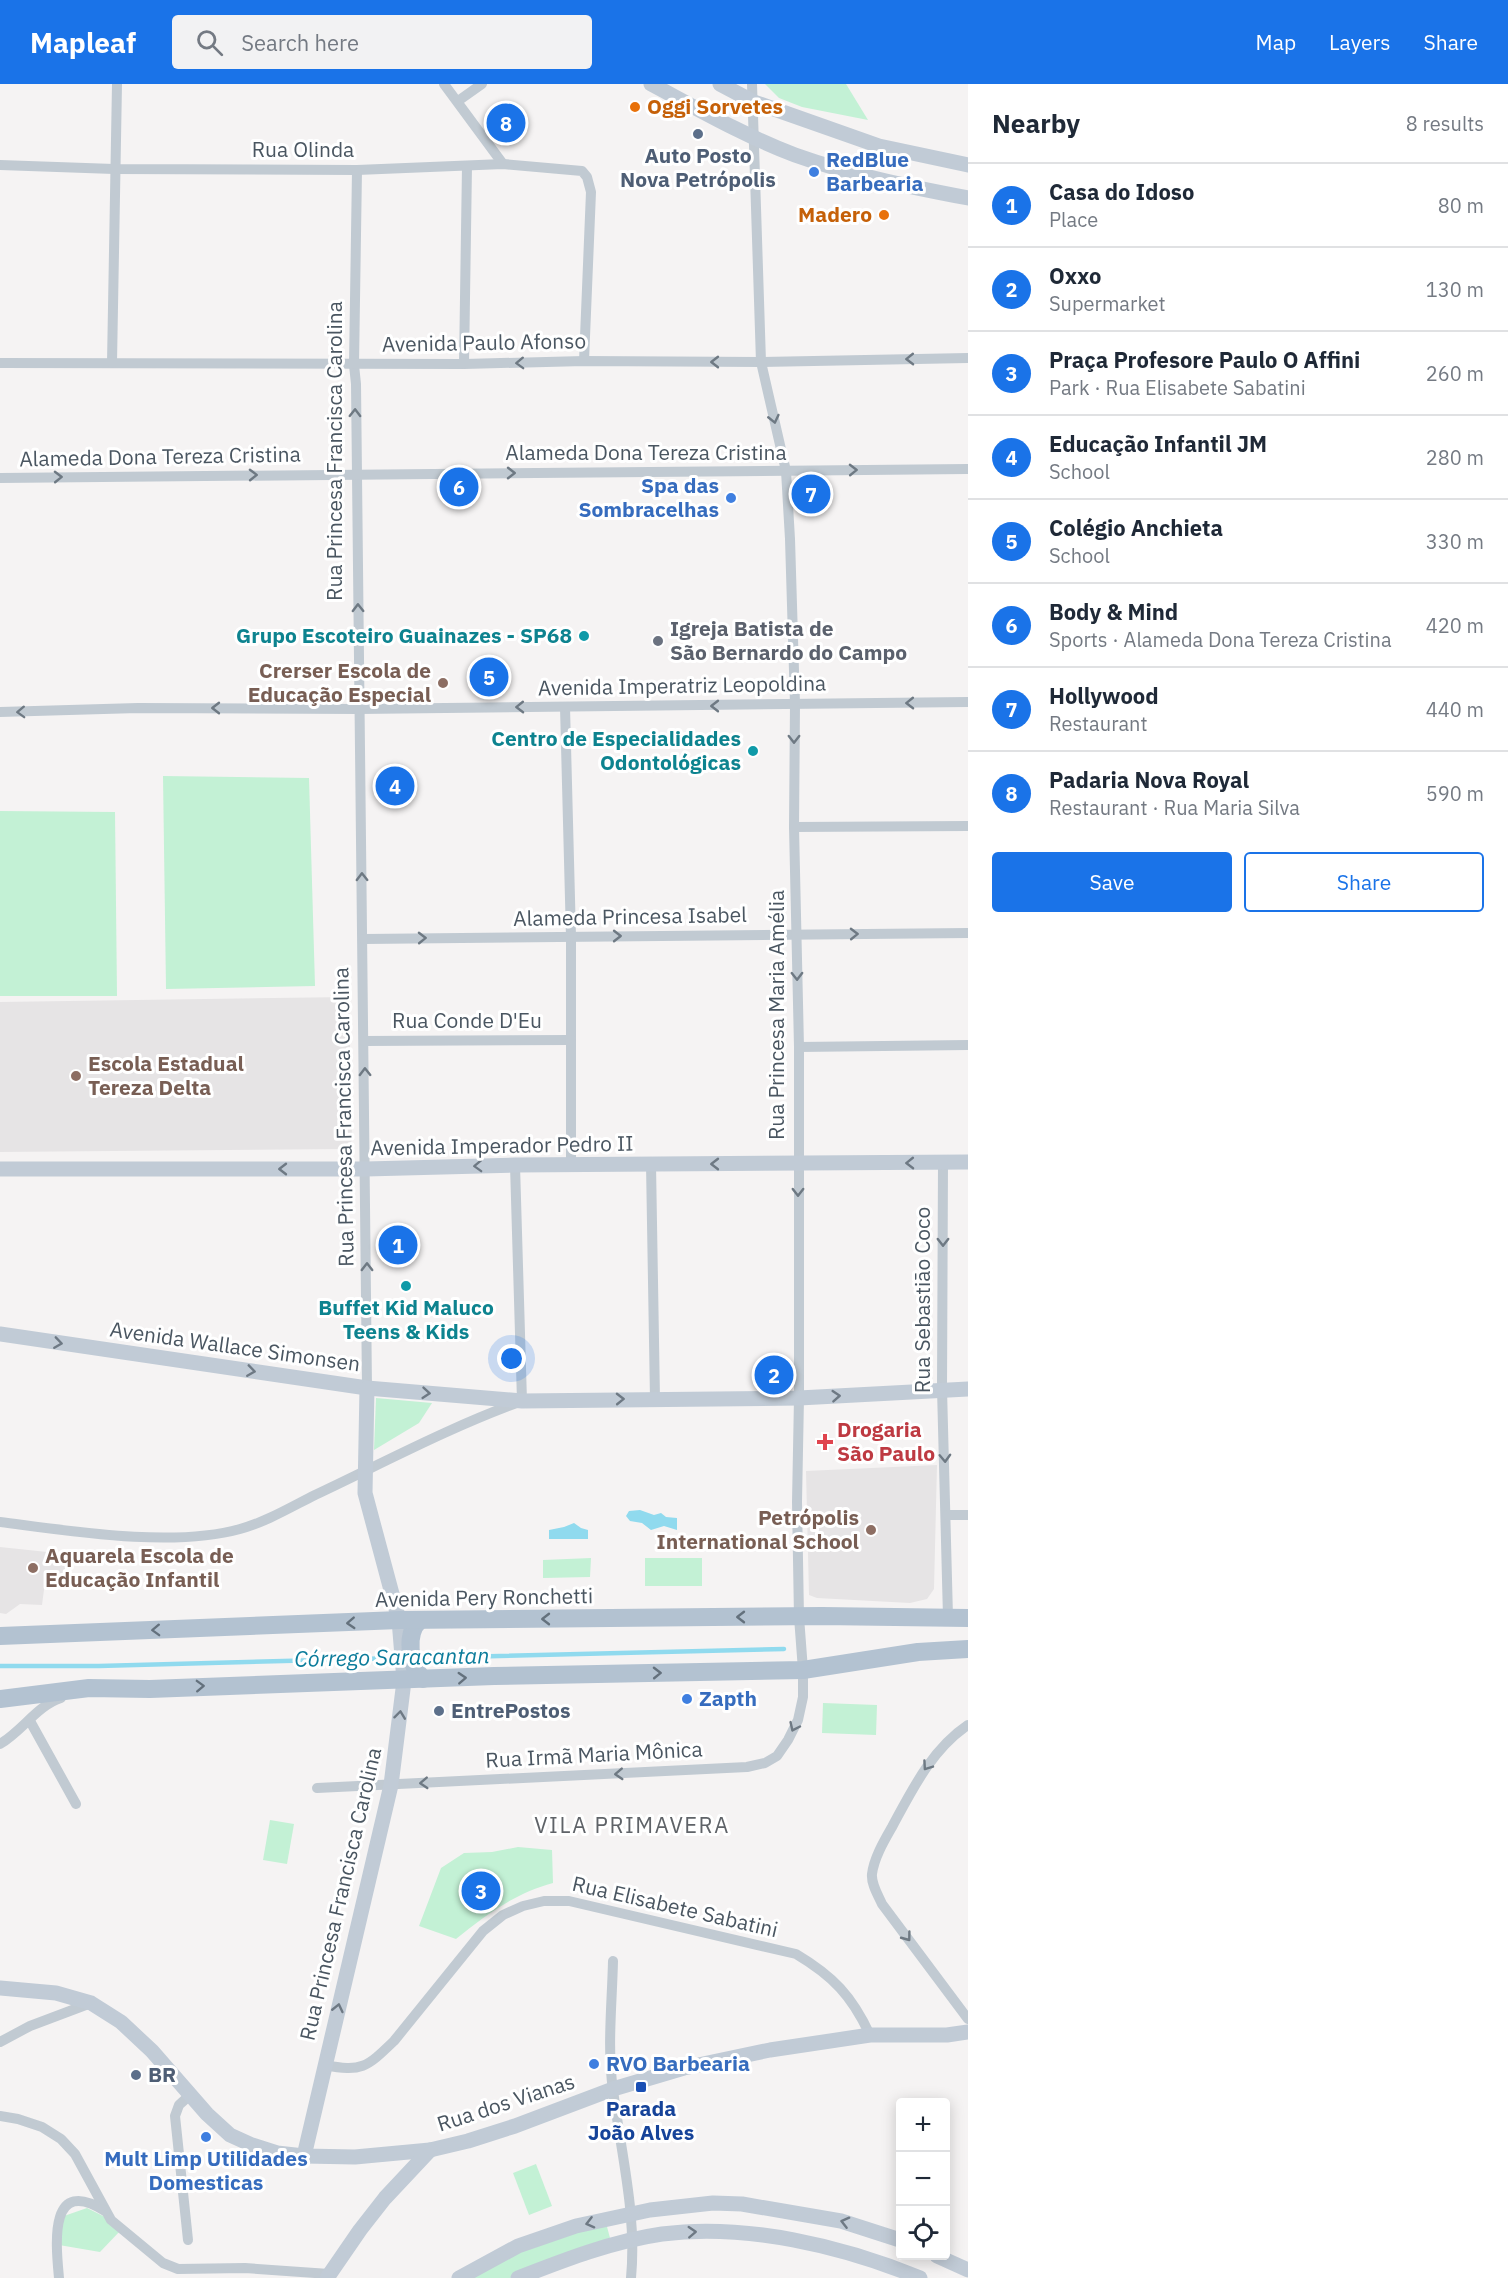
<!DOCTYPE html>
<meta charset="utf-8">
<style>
:root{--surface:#fff;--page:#f2f2f3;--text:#1f2937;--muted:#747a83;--line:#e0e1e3;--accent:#1a73e8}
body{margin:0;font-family:"IBM Plex Sans",sans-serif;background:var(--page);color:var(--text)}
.controls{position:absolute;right:18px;bottom:18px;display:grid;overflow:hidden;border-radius:6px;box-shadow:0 3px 15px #0003}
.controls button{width:54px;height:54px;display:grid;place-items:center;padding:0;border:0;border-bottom:2px solid var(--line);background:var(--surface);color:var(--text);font:30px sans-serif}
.you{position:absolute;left:512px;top:1275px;width:21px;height:21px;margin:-15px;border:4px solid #fff;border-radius:50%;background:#1a73e8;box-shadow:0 0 0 9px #1a73e833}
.badge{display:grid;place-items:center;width:39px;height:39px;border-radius:50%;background:var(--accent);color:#fff;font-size:20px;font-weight:700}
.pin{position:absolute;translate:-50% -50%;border:3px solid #fff;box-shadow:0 2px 6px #0006}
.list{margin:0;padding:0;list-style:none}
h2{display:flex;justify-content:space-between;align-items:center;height:78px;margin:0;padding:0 24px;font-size:26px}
h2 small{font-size:20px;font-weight:400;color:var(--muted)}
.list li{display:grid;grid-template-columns:39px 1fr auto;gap:18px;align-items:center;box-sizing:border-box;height:84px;padding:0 24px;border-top:2px solid var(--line)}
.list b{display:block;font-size:22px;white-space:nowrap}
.list p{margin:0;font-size:20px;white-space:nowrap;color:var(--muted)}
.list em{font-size:20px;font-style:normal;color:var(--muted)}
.actions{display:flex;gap:12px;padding:18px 24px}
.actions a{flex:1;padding:14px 0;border:2px solid var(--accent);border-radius:6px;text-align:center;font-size:21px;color:var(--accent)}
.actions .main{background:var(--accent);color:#fff}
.icon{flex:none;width:33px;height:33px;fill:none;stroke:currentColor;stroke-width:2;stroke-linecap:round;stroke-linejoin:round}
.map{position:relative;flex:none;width:968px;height:2194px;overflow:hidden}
header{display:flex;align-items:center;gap:36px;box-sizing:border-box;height:84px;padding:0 30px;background:var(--accent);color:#fff}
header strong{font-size:28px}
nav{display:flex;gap:33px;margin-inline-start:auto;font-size:21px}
.search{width:420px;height:54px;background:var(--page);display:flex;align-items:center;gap:15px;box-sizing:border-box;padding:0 21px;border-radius:6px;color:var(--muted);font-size:22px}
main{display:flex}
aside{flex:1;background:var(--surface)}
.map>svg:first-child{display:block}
</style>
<header>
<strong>Mapleaf</strong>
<div class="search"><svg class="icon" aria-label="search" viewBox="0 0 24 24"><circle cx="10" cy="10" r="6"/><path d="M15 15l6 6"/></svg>Search here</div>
<nav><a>Map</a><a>Layers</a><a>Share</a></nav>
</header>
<main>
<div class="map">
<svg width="968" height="2194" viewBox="0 0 968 2194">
<rect width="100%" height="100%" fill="#f5f3f3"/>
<g fill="#e6e4e5">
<polygon points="349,913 352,1056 349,1062 343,1065 0,1068 0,918"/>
<polygon points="937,1381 934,1505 927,1515 910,1519 817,1514 809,1511 806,1387"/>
<polygon points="0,1463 66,1470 64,1498 45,1498 42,1521 20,1520 6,1530 0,1529"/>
</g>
<g fill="#c3f1d5">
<polygon points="765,0 846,0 868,36 802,23 779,14"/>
<polygon points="163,692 309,694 315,902 166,905"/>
<polygon points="0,727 115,728 117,912 0,912"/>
<polygon points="376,1314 432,1319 419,1339 374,1366"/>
<polygon points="591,1474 590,1493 543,1494 543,1476"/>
<rect x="645" y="1474" width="57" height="28"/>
<polygon points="823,1619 877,1621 876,1651 822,1649"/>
<polygon points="270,1736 294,1740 287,1780 263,1776"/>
<path d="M518 1763 552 1766 553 1799C515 1809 486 1831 456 1855L419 1842 441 1784 464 1769 492 1768Z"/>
<polygon points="536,2080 552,2122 529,2131 513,2089"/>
<polygon points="87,2124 109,2135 120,2147 100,2168 59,2161 64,2132"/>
<polygon points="606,2139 610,2154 534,2181 510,2194 471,2194 536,2160"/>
</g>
<g fill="#90daee">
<polygon points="640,1426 654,1431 661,1429 666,1433 677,1434 677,1446 664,1442 651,1446 642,1439 630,1437 626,1432 629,1427"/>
<polygon points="574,1439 581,1444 588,1446 588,1455 549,1455 549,1446 564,1443"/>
</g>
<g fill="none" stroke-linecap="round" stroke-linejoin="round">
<g stroke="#90daee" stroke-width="4.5">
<polyline points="417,1574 784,1565"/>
<polyline points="0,1582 99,1582 399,1574"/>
</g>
<g stroke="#c1cad2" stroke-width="10">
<polyline points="444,0 503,80"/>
<polyline points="458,17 482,0"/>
<polyline points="0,81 114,85 357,86 503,80 582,87 587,93 591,108 584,277"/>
<polyline points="357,86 354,281 356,300 367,1304"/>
<polyline points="0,279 464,280 584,277 761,278 968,274"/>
<polyline points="112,279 117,0"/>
<polyline points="464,280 467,82"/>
<polyline points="0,394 968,385"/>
<polyline points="565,623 571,853 571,1080"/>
<polyline points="0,628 138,624 359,625 968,618"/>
<polyline points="794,743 968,742"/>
<polyline points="364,855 968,849"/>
<polyline points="364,957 571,956"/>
<polyline points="799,963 968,961"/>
<polyline points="943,1079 942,1305 948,1533"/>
<polyline points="651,1080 655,1315"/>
<polyline points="947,1431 968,1431"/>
<path d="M0 1438C70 1447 172 1464 240 1445 266 1438 291 1423 315 1411 383 1379 450 1343 522 1317L515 1081"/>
<polyline points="30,1637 76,1720"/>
<path d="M968 1641C932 1665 912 1706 892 1743 884 1757 874 1774 872 1790 871 1800 878 1811 882 1820L968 1935"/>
<path d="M0 1660C22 1647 38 1621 61 1614"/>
<polyline points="317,1704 747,1683 765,1679 777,1672 788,1656 798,1636 803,1613 803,1586 799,1533 797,1418 799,1314 799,963 794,743 795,620 790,455 786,387 761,278 752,0"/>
<path d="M613 1877C612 1920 607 1964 613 2006 621 2070 637 2130 631 2194"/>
<polyline points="0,1958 30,1942 91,1919"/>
<path d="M324 1981C362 1988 366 1984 394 1957L483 1847 503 1831 523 1822 544 1817H569L796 1870C833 1892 852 1912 870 1951"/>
<polyline points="0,2032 18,2035 42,2043 61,2055 75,2070 111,2136 163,2179 178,2185 245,2184 329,2190"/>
<polyline points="188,2156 175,2032 179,2021 190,2011"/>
<path d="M59 2194C56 2161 48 2091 105 2127"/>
</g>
<g stroke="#c1cbd6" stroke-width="15">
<path d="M651 0C698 25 745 52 795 71 851 91 910 103 968 114"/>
<polyline points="720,0 754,18 879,62 968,81"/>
<polyline points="0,1085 366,1085 515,1081 968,1078"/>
<polyline points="0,1250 367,1304 522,1317 799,1314 968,1305"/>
<polyline points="0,1904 56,1909 91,1919 121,1938 152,1967 207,2030 230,2051 252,2061 277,2069 304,2072 355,2073 430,2066 468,2057 515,2042 613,2005 684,1984 770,1966 870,1951 947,1951 968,1948"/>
<polyline points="304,2072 391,1701 404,1597 399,1536 365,1409 367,1304"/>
<polyline points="937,2172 968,2186"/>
<polyline points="327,2194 360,2146 385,2114 430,2066"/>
<polyline points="459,2194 518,2162 576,2142 650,2126 713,2119 742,2120 841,2137 900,2156"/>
<path d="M518 2194C564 2176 613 2157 662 2150 745 2139 843 2162 920 2194"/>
</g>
<g stroke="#b3c2d1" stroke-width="18">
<path d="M420 1536C405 1549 409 1581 423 1595"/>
<polyline points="0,1552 399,1536 822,1532 968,1534"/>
<polyline points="0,1615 89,1604 150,1605 494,1592 803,1586 918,1568 968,1565"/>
</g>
</g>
<defs><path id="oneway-chevron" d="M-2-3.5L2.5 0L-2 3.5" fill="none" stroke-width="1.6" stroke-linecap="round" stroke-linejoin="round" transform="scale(1.5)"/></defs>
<g stroke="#6e7983">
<use href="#oneway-chevron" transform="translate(910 275) rotate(179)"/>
<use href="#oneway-chevron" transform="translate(715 278) rotate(-180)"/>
<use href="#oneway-chevron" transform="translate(520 279) rotate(178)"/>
<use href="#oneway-chevron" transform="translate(355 329) rotate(-89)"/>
<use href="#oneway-chevron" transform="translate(774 335) rotate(77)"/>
<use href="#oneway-chevron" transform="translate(853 386) rotate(-1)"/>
<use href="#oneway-chevron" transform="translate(511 389)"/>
<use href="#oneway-chevron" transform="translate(253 391) rotate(-1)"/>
<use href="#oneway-chevron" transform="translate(58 393) rotate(-1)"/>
<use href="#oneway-chevron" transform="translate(358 524) rotate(-91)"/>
<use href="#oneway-chevron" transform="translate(910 619) rotate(179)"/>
<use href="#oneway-chevron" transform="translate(715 622) rotate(180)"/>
<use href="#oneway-chevron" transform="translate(520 623) rotate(179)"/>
<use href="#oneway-chevron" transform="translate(216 624) rotate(-180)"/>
<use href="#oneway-chevron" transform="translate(21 628) rotate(178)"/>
<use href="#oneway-chevron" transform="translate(794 655) rotate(90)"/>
<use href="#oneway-chevron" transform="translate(362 793) rotate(-91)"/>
<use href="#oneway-chevron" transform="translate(854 850) rotate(-1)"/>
<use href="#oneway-chevron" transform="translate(617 852)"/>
<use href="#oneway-chevron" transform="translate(422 854) rotate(-1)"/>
<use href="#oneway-chevron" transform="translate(797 892) rotate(89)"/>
<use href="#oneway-chevron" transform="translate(365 988) rotate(-91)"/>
<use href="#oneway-chevron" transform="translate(798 1108) rotate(90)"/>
<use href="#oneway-chevron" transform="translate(943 1158) rotate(90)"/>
<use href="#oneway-chevron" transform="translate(367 1183) rotate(-90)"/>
<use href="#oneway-chevron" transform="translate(945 1374) rotate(88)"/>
<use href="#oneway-chevron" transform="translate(794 1643) rotate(115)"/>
<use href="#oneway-chevron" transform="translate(927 1682) rotate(125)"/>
<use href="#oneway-chevron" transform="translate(619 1690) rotate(177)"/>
<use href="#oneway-chevron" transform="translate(424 1699) rotate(177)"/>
<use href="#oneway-chevron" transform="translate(907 1853) rotate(53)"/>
</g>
<g stroke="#6e7984">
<use href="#oneway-chevron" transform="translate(910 1079) rotate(179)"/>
<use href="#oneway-chevron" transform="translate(715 1080) rotate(180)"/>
<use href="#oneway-chevron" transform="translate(478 1082) rotate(178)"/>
<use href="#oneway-chevron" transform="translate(283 1085) rotate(180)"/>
<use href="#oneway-chevron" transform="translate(58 1259) rotate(8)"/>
<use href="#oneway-chevron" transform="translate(251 1287) rotate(8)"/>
<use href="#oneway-chevron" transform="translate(426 1309) rotate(5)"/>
<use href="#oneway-chevron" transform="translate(836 1312) rotate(-4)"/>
<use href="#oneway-chevron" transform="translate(620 1315) rotate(-1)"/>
<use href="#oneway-chevron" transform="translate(400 1631) rotate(-83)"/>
<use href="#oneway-chevron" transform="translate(338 1924) rotate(-77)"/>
<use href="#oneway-chevron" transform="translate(845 2138) rotate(-166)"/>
<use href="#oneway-chevron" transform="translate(590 2139) rotate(166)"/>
<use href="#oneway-chevron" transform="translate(692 2148) rotate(-3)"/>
</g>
<g stroke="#64717d">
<use href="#oneway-chevron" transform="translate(741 1533) rotate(180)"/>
<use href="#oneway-chevron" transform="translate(546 1535) rotate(180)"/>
<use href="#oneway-chevron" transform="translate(351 1539) rotate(177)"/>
<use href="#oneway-chevron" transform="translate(156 1546) rotate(178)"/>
<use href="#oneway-chevron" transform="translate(657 1589) rotate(-1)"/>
<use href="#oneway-chevron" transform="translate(462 1594) rotate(-3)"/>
<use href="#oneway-chevron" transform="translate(200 1602) rotate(-2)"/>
</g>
<g fill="#e8710a" stroke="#fff" stroke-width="2">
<circle cx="635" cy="23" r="6"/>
<circle cx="884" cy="131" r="6"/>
</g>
<g fill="#5c6f8a" stroke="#fff" stroke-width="2">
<circle cx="698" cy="50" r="6"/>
<circle cx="439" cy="1627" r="6"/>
<circle cx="136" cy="1991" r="6"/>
</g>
<g fill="#3f7fe0" stroke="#fff" stroke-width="2">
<circle cx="814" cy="88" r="6"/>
<circle cx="731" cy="414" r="6"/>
<circle cx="687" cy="1615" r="6"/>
<circle cx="594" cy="1980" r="6"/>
<circle cx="206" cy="2053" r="6"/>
</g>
<g fill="#0f9aa8" stroke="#fff" stroke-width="2">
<circle cx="584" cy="552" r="6"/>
<circle cx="753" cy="667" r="6"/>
<circle cx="406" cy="1202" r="6"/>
</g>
<circle fill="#6b7280" stroke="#fff" stroke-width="2" cx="658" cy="557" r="6"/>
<g fill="#8d6e63" stroke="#fff" stroke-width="2">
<circle cx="443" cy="599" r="6"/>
<circle cx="76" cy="992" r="6"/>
<circle cx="871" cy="1446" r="6"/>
<circle cx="33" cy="1484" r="6"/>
</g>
<path fill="#e0444e" stroke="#fff" stroke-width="2" d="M822 1349h6v6h6v6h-6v6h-6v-6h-6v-6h6z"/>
<rect fill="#1a4fb4" stroke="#fff" stroke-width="2" x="635" y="1997" width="12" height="12" rx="3"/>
<g text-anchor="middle" stroke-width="6" stroke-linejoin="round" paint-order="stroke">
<g font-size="21" font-weight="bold" fill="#c56008" stroke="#fff" text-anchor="start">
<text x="647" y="30">Oggi Sorvetes</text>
<text x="872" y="138" text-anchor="end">Madero</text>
</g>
<g font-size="21" fill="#4a5661" stroke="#fff">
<text x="303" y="73">Rua Olinda</text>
<text transform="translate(484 259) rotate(-1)" y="7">Avenida Paulo Afonso</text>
<text transform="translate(335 367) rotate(-90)" y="7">Rua Princesa Francisca Carolina</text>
<text x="646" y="376">Alameda Dona Tereza Cristina</text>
<text transform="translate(160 373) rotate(-1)" y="7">Alameda Dona Tereza Cristina</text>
<text transform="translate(682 602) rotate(-1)" y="7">Avenida Imperatriz Leopoldina</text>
<text transform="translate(630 833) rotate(-1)" y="7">Alameda Princesa Isabel</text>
<text transform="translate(777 931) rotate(-90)" y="7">Rua Princesa Maria Amélia</text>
<text x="467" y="944">Rua Conde D'Eu</text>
<text transform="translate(344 1033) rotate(-91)" y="7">Rua Princesa Francisca Carolina</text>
<text transform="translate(502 1062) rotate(-1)" y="7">Avenida Imperador Pedro II</text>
<text transform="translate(923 1216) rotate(-90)" y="7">Rua Sebastião Coco</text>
<text transform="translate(235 1263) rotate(8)" y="7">Avenida Wallace Simonsen</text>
<text transform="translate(484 1514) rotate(-1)" y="7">Avenida Pery Ronchetti</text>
<text transform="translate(594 1671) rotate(-3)" y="7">Rua Irmã Maria Mônica</text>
<text transform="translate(341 1810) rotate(-77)" y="7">Rua Princesa Francisca Carolina</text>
<text transform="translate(675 1823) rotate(13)" y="7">Rua Elisabete Sabatini</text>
<text transform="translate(506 2019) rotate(-18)" y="7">Rua dos Vianas</text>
</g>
<g font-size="21" font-weight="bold" fill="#4e5e75" stroke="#fff" text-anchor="start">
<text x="698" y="79" text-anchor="middle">Auto Posto<tspan x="698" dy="24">Nova Petrópolis</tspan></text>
<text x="451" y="1634">EntrePostos</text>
<text x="148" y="1998">BR</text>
</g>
<g font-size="21" font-weight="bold" fill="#366cbe" stroke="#fff" text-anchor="start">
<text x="826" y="83">RedBlue<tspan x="826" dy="24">Barbearia</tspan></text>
<text x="719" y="409" text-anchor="end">Spa das<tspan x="719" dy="24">Sombracelhas</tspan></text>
<text x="699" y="1622">Zapth</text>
<text x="606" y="1987">RVO Barbearia</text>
<text x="206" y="2082" text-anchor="middle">Mult Limp Utilidades<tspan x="206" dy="24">Domesticas</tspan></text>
</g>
<g font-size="21" font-weight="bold" fill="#5b616d" stroke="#fff" text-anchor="start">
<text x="670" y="552">Igreja Batista de<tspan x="670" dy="24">São Bernardo do Campo</tspan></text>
</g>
<g font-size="21" font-weight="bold" fill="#0d838f" stroke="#fff" text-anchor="end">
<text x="572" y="559">Grupo Escoteiro Guainazes - SP68</text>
<text x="741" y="662">Centro de Especialidades<tspan x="741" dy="24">Odontológicas</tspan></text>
<text x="406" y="1231" text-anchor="middle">Buffet Kid Maluco<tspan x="406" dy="24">Teens &amp; Kids</tspan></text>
</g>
<g font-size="21" font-weight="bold" fill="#785e54" stroke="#fff" text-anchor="end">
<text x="431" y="594">Crerser Escola de<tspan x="431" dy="24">Educação Especial</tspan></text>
<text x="88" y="987" text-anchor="start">Escola Estadual<tspan x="88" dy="24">Tereza Delta</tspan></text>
<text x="859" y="1441">Petrópolis<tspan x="859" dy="24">International School</tspan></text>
<text x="45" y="1479" text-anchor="start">Aquarela Escola de<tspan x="45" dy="24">Educação Infantil</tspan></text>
</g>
<g font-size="21" font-weight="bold" fill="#be3a42" stroke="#fff" text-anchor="start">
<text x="837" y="1353">Drogaria<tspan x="837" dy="24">São Paulo</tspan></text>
</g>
<g font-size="21" font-weight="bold" fill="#164399" stroke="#fff">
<text x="641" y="2032">Parada<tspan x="641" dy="24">João Alves</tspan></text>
</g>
<g font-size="22" font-style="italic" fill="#0c7c9b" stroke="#fff">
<text transform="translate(392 1573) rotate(-1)" y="8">Córrego Saracantan</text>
</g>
<g font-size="22" letter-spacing="1.5" fill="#5f6368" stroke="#fff">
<text x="632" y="1749">VILA PRIMAVERA</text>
</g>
</g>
</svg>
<div class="controls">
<button>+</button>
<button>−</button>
<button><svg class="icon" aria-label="locate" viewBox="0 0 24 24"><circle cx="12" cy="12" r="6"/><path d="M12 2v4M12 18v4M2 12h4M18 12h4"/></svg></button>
</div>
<div class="you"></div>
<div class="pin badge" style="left:398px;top:1161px">1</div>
<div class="pin badge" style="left:774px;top:1291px">2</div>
<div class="pin badge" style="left:481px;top:1807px">3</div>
<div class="pin badge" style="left:395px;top:702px">4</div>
<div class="pin badge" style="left:489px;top:593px">5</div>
<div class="pin badge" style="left:459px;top:403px">6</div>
<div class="pin badge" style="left:811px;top:410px">7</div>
<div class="pin badge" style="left:506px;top:39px">8</div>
</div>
<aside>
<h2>Nearby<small>8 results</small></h2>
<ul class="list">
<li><span class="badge">1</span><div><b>Casa do Idoso</b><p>Place</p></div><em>80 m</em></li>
<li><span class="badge">2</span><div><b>Oxxo</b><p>Supermarket</p></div><em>130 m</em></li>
<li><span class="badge">3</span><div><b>Praça Profesore Paulo O Affini</b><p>Park · Rua Elisabete Sabatini</p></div><em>260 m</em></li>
<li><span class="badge">4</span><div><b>Educação Infantil JM</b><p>School</p></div><em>280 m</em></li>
<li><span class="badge">5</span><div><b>Colégio Anchieta</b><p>School</p></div><em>330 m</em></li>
<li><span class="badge">6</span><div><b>Body &amp; Mind</b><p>Sports · Alameda Dona Tereza Cristina</p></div><em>420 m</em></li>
<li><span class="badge">7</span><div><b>Hollywood</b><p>Restaurant</p></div><em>440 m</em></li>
<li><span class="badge">8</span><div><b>Padaria Nova Royal</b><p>Restaurant · Rua Maria Silva</p></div><em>590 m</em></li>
</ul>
<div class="actions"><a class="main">Save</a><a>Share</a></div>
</aside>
</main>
